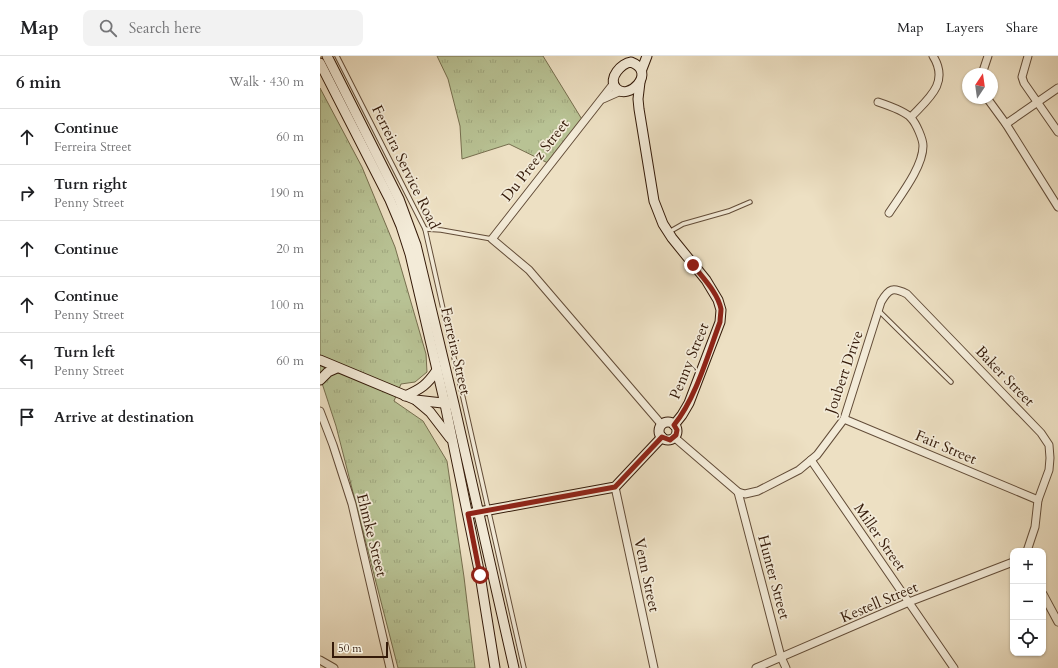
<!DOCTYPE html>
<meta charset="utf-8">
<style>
:root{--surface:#fff;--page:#f2f2f2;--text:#202124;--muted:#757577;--line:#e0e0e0}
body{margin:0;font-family:Cardo,serif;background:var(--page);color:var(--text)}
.controls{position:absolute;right:12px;bottom:12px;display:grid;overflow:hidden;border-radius:8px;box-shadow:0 1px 3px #0004}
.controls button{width:36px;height:36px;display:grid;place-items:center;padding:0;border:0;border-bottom:1px solid var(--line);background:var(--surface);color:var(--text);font:20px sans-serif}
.compass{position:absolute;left:642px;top:12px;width:36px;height:36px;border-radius:50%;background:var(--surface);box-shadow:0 1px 3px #0004;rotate:13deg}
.scale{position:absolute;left:12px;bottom:10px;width:56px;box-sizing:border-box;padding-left:4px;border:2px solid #341a09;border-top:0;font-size:11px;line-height:14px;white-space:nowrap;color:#341a09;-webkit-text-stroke:3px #f3ebd8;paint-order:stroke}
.stop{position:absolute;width:12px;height:12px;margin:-9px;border:3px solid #8f2418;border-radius:50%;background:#fff}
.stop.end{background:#8f2418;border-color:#fff;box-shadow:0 1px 4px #0008}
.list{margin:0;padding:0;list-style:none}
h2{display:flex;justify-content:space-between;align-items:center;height:52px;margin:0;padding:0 16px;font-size:17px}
h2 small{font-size:13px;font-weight:400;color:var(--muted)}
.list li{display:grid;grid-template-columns:26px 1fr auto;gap:12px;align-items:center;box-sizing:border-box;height:56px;padding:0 16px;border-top:1px solid var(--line)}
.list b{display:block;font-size:15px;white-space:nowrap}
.list p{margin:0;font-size:13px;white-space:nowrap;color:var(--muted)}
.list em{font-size:13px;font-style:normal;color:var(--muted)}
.icon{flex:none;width:22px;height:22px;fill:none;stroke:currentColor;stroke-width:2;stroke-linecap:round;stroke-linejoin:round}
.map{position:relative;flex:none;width:738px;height:612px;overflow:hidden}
header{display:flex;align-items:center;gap:24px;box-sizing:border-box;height:56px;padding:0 20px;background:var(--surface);border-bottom:1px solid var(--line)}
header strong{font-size:19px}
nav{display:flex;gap:22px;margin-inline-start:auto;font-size:14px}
.search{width:280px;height:36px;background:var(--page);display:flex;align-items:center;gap:10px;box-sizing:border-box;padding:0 14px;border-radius:8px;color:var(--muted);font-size:15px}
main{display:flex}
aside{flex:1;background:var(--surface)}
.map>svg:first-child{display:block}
</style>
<header>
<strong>Map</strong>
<div class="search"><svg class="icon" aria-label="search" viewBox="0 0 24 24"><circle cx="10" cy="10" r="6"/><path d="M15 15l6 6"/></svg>Search here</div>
<nav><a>Map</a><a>Layers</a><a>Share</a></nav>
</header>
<main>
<aside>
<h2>6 min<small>Walk · 430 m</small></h2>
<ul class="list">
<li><svg class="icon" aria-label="ahead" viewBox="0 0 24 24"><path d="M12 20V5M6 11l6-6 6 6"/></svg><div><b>Continue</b><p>Ferreira Street</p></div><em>60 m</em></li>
<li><svg class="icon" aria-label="right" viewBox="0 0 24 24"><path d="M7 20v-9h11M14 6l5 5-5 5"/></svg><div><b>Turn right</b><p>Penny Street</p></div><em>190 m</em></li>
<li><svg class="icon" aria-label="ahead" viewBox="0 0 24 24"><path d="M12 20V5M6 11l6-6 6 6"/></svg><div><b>Continue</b></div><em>20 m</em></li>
<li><svg class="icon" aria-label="ahead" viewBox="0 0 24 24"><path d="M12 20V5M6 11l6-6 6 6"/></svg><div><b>Continue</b><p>Penny Street</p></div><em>100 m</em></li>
<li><svg class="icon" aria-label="left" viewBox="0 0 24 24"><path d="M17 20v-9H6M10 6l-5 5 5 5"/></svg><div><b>Turn left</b><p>Penny Street</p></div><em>60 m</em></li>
<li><svg class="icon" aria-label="arrive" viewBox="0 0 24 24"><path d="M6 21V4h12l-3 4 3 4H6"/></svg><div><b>Arrive at destination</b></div></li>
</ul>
</aside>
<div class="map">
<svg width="738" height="612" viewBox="0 0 738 612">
<defs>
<pattern id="grass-tufts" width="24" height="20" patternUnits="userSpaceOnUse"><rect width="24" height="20" fill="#b8c294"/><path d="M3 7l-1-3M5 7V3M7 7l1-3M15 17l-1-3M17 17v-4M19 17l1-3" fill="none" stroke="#9fa67e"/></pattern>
</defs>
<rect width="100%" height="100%" fill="#ede0c3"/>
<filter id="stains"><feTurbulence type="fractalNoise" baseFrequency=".005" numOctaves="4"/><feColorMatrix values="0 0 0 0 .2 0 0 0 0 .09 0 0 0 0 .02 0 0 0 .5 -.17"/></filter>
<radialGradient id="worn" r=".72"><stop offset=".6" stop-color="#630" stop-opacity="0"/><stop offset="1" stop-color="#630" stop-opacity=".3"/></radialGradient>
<g fill="url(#grass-tufts)" stroke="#766e4e">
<polygon points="117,0 223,0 263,65 230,108 189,88 142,103 140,70 128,23"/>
<polygon points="0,32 42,111 75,191 106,298 107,316 95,326 81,328 74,345 103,365 127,405 144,521 155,612 78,612 16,370 0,321"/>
</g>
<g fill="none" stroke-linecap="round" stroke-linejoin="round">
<g stroke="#624c38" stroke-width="5.5">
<g id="lane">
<polyline points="17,0 105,173 204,612"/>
<polyline points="105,173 121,174 172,183"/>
<polyline points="349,176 363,168 409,155 430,146"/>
<polyline points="559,255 631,326"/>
</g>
</g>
<g stroke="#624c38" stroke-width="9">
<g id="street">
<polyline points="708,0 702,21 704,27 738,76"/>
<polyline points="662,18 668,0"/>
<polyline points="294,27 172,183 209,214 342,369"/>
<polyline points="667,42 686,68 738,151"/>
<polyline points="283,43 301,35"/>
<path d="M558 46C567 49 585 55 591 62 596 67 603 83 603 90 603 111 580 140 569 157"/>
<path d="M591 61C608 43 630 27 613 0"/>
<polyline points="686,68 738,32"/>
<polyline points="0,355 13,389 32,448 70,612"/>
<polyline points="524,363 718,444"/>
<path d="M354 381 418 436 425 438 438 435 479 414 497 399 524 363 561 246C569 232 573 231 587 238L721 377 729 389 730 402 729 414 718 444 715 471 707 495"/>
<polyline points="491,404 634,612"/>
<polyline points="295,431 334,612"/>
<polyline points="418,436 461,601 466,612"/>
<polyline points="723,538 738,566"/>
<polyline points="0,604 14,612"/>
<polyline points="436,612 589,546 693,506"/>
</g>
</g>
<g stroke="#341a09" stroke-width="11">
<g id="secondary">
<polyline points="7,0 79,143 96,189 134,348 194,612"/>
<path d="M311 6C338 16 308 46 296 32 287 22 302 7 311 6Z"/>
<polyline points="0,7 70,144 81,170 90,198 125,348 160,519 175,612"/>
<polyline points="322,13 327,0"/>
<polyline points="320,26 318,43 319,53 334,145 343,168 352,182 386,224 398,244 401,254 400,266 369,347 362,359 354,369"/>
<polyline points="0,304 96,344 131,348"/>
<polyline points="0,324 8,316 17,312"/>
<path d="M85 340C101 333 107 329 117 314"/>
<polyline points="97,345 110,356 130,382"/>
<circle cx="348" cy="375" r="9"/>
<polyline points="153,457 295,431 342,381"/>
</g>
</g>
<use href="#lane" stroke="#f3ebd8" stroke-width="3.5"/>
<use href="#street" stroke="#f3ebd8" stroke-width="7"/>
<use href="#secondary" stroke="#f3ebd8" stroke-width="9"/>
</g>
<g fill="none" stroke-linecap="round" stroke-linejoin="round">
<path stroke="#8f2418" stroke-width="5" d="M160 519 148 458 295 431 342 381 350 384 356 379 357 374 354 369C376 342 388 298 400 266 400 262 401 257 401 253 398 237 383 222 373 209"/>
</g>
<g text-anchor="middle" stroke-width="3.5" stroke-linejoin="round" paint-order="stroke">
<g font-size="15" fill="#341a09" stroke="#f3ebd8">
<text transform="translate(215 104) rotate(-52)" y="5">Du Preez Street</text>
<text transform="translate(86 111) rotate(64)" y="5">Ferreira Service Road</text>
<text transform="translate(136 295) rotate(77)" y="5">Ferreira Street</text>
<text transform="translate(369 305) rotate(-68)" y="5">Penny Street</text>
<text transform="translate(524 316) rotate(-71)" y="5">Joubert Drive</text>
<text transform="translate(685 320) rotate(46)" y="5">Baker Street</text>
<text transform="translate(626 391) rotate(23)" y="5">Fair Street</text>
<text transform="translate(52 479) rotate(76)" y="5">Ehmke Street</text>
<text transform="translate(560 481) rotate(55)" y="5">Miller Street</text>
<text transform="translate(327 519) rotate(78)" y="5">Venn Street</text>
<text transform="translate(454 521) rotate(75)" y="5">Hunter Street</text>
<text transform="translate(559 546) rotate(-23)" y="5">Kestell Street</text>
</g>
</g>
<rect width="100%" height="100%" filter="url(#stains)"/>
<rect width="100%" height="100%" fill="url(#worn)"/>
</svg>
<div class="controls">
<button>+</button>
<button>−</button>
<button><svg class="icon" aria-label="locate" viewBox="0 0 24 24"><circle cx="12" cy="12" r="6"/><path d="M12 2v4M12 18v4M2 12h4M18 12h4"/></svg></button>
</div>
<svg class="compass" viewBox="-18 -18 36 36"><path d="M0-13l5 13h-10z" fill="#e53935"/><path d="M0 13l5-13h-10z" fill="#757577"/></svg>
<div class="scale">50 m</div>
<div class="stop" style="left:160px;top:519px"></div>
<div class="stop end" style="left:373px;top:209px"></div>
</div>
</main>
